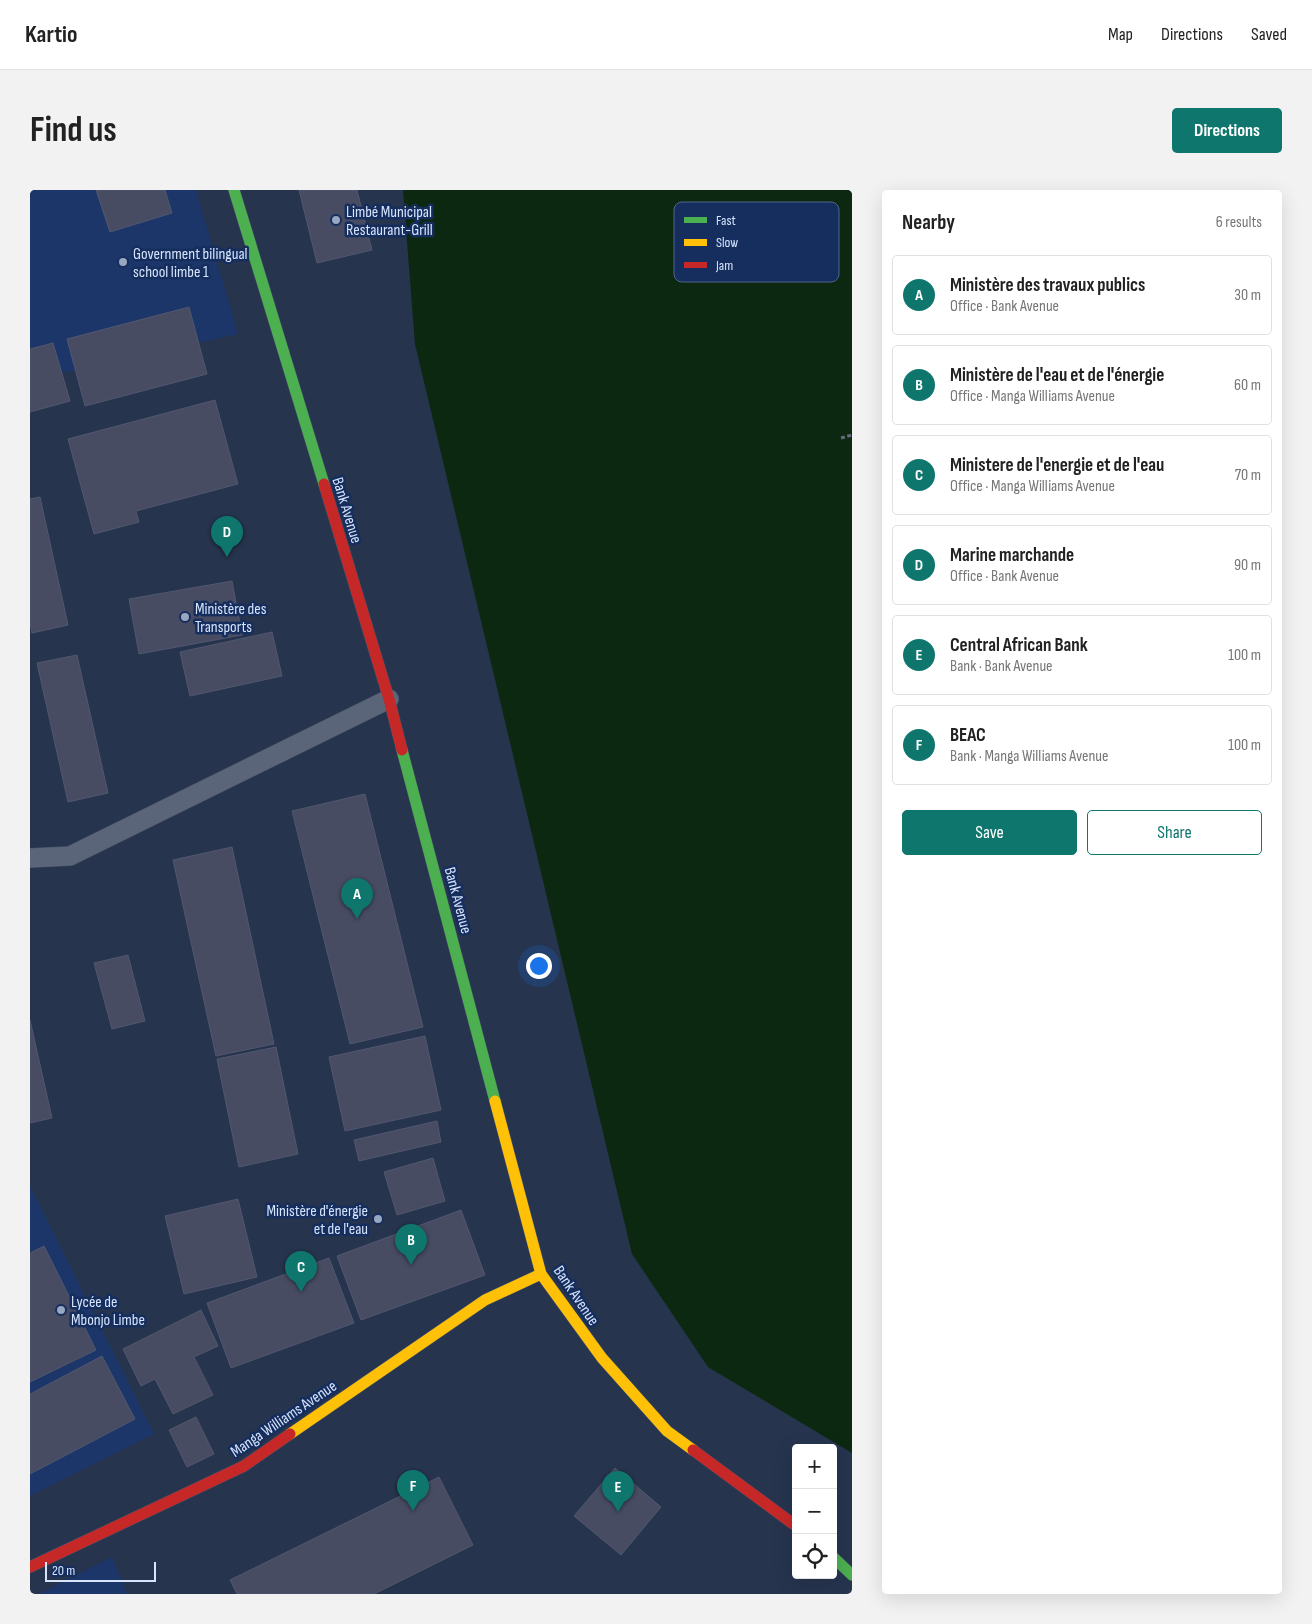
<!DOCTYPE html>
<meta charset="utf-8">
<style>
:root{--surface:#fff;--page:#f2f2f2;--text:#222;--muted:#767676;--line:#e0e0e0;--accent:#0f766e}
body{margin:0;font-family:"Sofia Sans Condensed",sans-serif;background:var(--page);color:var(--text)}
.controls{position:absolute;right:15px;bottom:15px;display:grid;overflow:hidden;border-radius:5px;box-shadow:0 5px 20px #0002}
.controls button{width:45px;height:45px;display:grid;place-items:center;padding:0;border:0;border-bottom:1px solid var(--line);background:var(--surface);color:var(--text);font:25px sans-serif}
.scale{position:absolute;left:15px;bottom:12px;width:111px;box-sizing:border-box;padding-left:5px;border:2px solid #d6e4fc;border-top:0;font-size:14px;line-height:18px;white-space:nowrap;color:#d6e4fc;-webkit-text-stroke:4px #162e5e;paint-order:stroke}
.you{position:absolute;left:508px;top:775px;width:18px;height:18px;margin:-12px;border:4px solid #fff;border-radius:50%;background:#1a73e8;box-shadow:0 0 0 8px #1a73e833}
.badge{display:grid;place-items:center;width:32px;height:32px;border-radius:50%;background:var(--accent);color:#fff;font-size:16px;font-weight:700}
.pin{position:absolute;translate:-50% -41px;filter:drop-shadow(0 1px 2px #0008)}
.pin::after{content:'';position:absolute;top:26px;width:18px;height:15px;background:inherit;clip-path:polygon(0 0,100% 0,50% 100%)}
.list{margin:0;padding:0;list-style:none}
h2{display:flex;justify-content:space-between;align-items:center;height:65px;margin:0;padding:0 20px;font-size:21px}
h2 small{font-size:16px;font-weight:400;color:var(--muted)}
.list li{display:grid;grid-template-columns:32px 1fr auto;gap:15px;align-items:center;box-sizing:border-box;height:80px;margin:0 10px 10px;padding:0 10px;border:1px solid var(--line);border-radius:5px}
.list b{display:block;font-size:19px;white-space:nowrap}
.list p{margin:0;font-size:16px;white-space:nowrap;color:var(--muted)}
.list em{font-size:16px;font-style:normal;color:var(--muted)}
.actions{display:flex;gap:10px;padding:15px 20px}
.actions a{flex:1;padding:11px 0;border:1px solid var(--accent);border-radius:5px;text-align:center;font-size:18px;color:var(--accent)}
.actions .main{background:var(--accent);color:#fff}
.icon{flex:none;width:28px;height:28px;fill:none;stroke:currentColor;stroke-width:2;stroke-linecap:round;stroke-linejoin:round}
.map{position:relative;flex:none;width:822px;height:1404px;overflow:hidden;border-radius:5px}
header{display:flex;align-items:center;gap:30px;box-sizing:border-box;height:70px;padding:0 25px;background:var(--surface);border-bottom:1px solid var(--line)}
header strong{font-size:24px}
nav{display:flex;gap:28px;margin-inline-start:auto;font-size:18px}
.intro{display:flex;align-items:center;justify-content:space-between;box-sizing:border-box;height:120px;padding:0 30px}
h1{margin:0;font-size:35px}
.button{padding:12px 22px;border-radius:5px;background:var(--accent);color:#fff;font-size:18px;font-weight:700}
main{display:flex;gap:30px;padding:0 30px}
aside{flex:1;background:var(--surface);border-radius:5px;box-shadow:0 5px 20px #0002}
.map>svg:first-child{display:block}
</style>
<header>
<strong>Kartio</strong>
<nav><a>Map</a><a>Directions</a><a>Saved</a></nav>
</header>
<div class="intro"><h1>Find us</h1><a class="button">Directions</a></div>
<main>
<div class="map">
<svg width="822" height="1404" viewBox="0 0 822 1404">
<rect width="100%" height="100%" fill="#26344e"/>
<g fill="#1c3669">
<polygon points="0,0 166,0 208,144 0,190"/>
<polygon points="0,996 124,1244 0,1306"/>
<polygon points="82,1367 97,1404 9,1404"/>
</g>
<polygon fill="#0d2810" points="373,0 822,0 822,1263 678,1177 602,1064 385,154"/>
<g fill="#474c63" stroke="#51576e">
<polygon points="66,0 135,0 142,23 80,42"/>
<polygon points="269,0 327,0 342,60 287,73"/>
<polygon points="159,117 177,184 55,216 37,149"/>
<polygon points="23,153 40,211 0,222 0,159"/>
<polygon points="185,210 208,294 106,321 109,332 64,344 38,249"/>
<polygon points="10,307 38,435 2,443 0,432 0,309"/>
<polygon points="202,391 212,445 109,464 99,409"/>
<polygon points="242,442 252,486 160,506 150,462"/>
<polygon points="47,465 78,603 38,612 7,473"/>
<polygon points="335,604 393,837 320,854 262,621"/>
<polygon points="202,657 244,854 186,866 143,670"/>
<polygon points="98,765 115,831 82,839 64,773"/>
<polygon points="0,830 22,928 0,933"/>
<polygon points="395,846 411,920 315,941 299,867"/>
<polygon points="246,857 268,964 209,977 187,869"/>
<polygon points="407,931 411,952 329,971 324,950"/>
<polygon points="403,968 415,1011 367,1025 354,982"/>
<polygon points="208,1009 227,1087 154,1104 135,1026"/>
<polygon points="431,1020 455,1085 331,1130 307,1066"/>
<polygon points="14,1056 66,1160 0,1192 0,1063"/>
<polygon points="299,1068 324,1133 201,1178 177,1113"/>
<polygon points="171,1120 188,1156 164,1167 183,1205 143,1224 125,1189 111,1196 93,1159"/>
<polygon points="72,1166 105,1229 0,1284 0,1204"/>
<polygon points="166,1227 184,1264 157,1277 139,1240"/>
<polygon points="585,1278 631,1317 591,1365 544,1326"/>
<polygon points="409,1287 443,1355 344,1404 207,1404 200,1390"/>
</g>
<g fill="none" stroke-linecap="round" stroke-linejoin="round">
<g stroke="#465166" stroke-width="20">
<polyline id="lane" points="0,668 40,666 359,509"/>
</g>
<g stroke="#465166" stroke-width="12">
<g id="fast">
<polyline points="204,0 294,294"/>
<polyline points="372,560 465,911"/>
<polyline points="803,1367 822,1385"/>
</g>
</g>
<g stroke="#465166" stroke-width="12">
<g id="slow">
<polyline points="465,911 511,1084 572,1168 637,1241 663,1260"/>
<polyline points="260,1244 455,1110 511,1084"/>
</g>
</g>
<g stroke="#465166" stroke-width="12">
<g id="jam">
<polyline points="294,294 359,509 372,560"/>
<polyline points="663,1260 766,1336"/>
<polyline points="0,1377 214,1276 260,1244"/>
</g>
</g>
<polyline stroke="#626b7e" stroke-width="3" stroke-dasharray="4 2.5" stroke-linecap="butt" points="811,248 822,245"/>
<use href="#lane" stroke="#5b6579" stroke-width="19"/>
<use href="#fast" stroke="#4caf50" stroke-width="11"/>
<use href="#slow" stroke="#ffc107" stroke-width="11"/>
<use href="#jam" stroke="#c62828" stroke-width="11"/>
</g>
<g fill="#98a6bf" stroke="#162e5e" stroke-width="2">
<circle cx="306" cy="30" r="5"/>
<circle cx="93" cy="72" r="5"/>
<circle cx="155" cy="427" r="5"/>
<circle cx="348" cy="1029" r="5"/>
<circle cx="31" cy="1120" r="5"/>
</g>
<g text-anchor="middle" stroke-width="5" stroke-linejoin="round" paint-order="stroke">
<g font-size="16" fill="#d6e4fc" stroke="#162e5e" text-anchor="start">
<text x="316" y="27">Limbé Municipal<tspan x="316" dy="18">Restaurant-Grill</tspan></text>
<text x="103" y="69">Government bilingual<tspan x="103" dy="18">school limbe 1</tspan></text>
<text x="165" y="424">Ministère des<tspan x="165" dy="18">Transports</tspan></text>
<text x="338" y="1026" text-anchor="end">Ministère d'énergie<tspan x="338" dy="18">et de l'eau</tspan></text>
<text x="41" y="1117">Lycée de<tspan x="41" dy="18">Mbonjo Limbe</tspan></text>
</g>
<g font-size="16" fill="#d6e4fc" stroke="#162e5e">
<text transform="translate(318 320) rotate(73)" y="6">Bank Avenue</text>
<text transform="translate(429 710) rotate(75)" y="6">Bank Avenue</text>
<text transform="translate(547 1105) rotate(56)" y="6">Bank Avenue</text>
<text transform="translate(253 1228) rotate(-34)" y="6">Manga Williams Avenue</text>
</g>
</g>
<rect x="644" y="12" width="165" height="80" rx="8" fill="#162e5e" stroke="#50658d" stroke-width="1"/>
<rect x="654" y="27" width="23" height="6" fill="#4caf50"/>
<rect x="654" y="49" width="23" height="7" fill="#ffc107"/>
<rect x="654" y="72" width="23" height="6" fill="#c62828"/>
<g font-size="14" fill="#d6e4fc">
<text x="686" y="35">Fast</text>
<text x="686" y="57">Slow</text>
<text x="686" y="80">Jam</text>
</g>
</svg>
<div class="controls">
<button>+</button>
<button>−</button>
<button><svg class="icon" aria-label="locate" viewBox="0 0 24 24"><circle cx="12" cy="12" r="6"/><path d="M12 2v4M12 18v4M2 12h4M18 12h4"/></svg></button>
</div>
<div class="scale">20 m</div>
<div class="you"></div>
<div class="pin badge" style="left:327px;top:729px">A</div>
<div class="pin badge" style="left:381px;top:1075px">B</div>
<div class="pin badge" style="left:271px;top:1102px">C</div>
<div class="pin badge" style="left:197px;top:367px">D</div>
<div class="pin badge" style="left:588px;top:1322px">E</div>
<div class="pin badge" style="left:383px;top:1321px">F</div>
</div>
<aside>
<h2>Nearby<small>6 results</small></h2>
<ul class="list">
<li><span class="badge">A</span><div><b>Ministère des travaux publics</b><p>Office · Bank Avenue</p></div><em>30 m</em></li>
<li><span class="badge">B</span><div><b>Ministère de l'eau et de l'énergie</b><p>Office · Manga Williams Avenue</p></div><em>60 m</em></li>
<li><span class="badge">C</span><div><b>Ministere de l'energie et de l'eau</b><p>Office · Manga Williams Avenue</p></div><em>70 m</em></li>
<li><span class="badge">D</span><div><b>Marine marchande</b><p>Office · Bank Avenue</p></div><em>90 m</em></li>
<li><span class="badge">E</span><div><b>Central African Bank</b><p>Bank · Bank Avenue</p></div><em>100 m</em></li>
<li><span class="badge">F</span><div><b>BEAC</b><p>Bank · Manga Williams Avenue</p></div><em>100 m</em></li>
</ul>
<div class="actions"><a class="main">Save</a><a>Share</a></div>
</aside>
</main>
